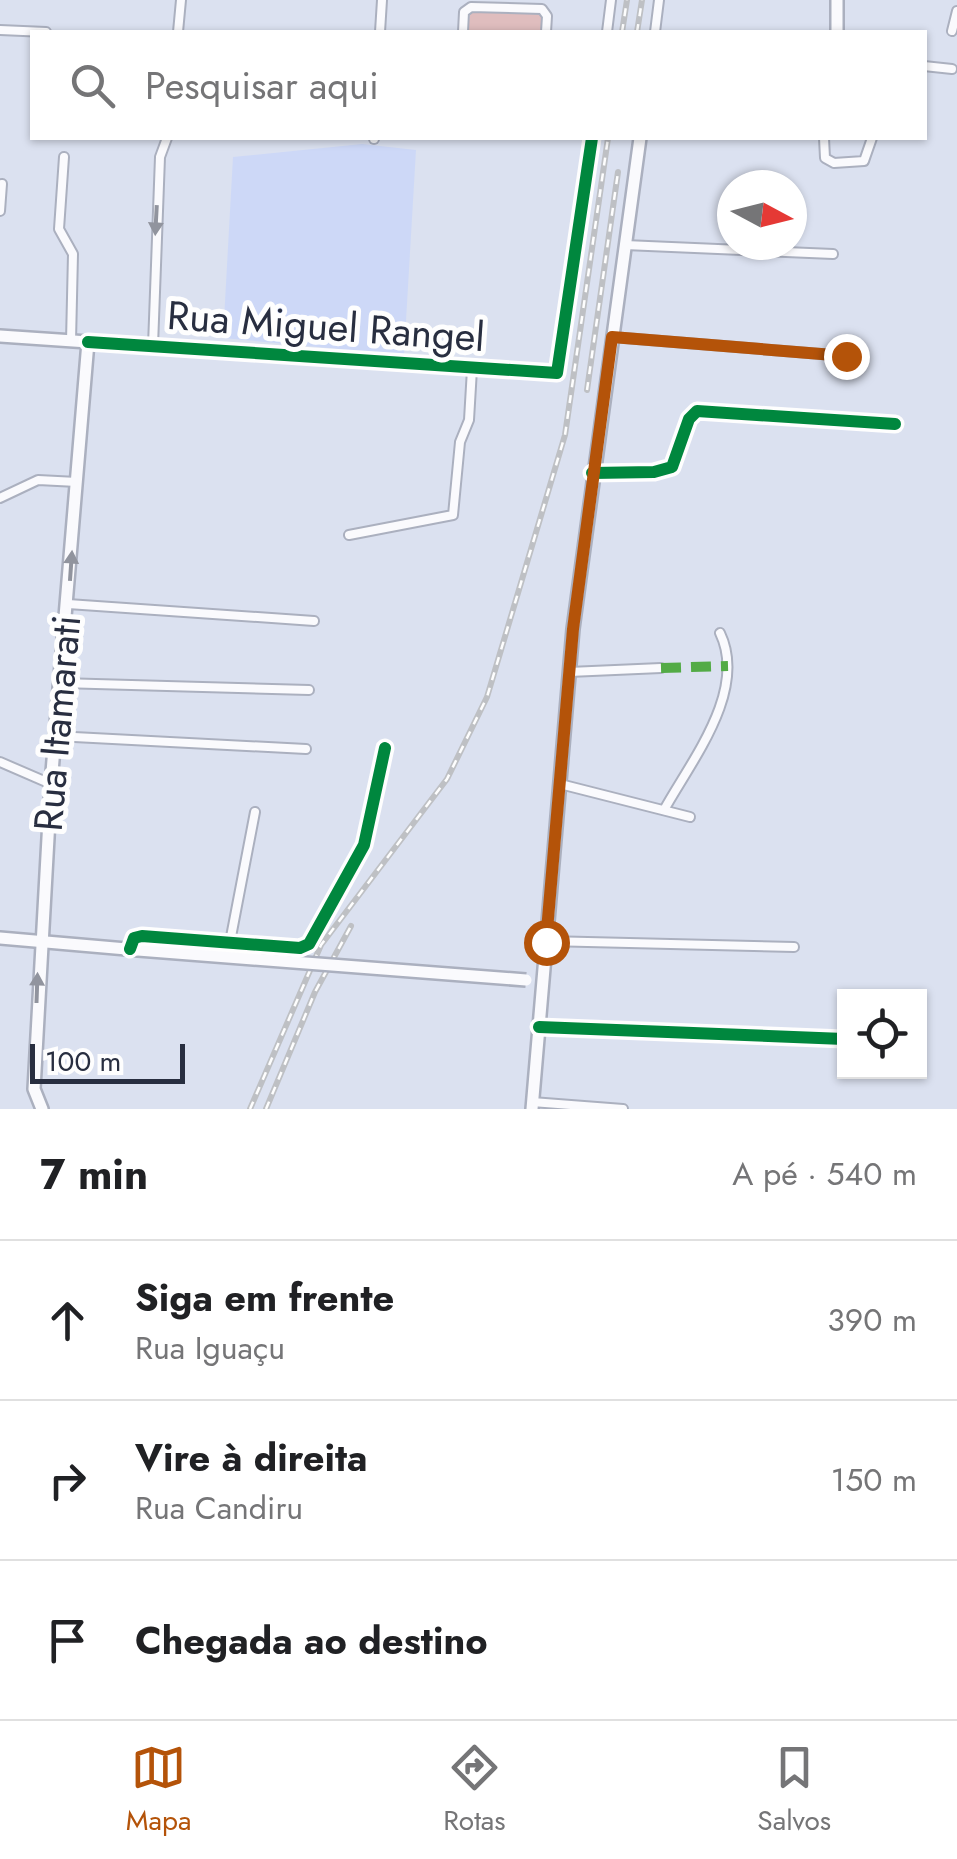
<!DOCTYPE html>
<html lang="pt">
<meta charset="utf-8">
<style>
:root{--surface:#fff;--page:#f6f6f6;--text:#202124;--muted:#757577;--line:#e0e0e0;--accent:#b45309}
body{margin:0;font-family:Jost,sans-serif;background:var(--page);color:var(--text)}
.controls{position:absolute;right:30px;bottom:30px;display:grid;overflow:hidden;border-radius:0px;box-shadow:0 2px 8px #0004}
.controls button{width:90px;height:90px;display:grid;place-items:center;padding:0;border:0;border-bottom:2px solid var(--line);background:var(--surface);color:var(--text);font:50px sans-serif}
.compass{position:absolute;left:717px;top:170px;width:90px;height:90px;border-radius:50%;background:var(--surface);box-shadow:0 2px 8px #0004;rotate:97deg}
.scale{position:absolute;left:30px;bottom:25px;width:155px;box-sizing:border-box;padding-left:10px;border:5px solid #282e40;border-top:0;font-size:28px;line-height:35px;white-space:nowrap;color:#282e40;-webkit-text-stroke:8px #fefefe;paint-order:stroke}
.stop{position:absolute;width:30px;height:30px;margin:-22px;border:8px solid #b45309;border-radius:50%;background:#fff}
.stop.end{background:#b45309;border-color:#fff;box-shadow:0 2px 10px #0008}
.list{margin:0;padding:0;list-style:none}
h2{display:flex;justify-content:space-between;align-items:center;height:130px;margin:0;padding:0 40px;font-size:42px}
h2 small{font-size:32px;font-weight:400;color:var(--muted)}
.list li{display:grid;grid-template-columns:65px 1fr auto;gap:30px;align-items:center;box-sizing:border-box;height:160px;padding:0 40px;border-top:2px solid var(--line)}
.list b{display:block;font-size:38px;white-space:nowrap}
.list p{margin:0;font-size:32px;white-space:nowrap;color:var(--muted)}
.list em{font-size:32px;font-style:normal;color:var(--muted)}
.icon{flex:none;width:55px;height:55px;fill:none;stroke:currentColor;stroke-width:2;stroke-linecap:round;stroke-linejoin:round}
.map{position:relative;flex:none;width:957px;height:1109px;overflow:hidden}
.search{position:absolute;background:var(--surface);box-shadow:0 2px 8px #0004;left:30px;right:30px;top:30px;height:110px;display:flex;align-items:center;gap:25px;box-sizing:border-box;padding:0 35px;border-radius:0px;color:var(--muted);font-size:38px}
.sheet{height:610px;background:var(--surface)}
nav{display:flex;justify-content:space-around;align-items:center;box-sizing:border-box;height:140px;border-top:2px solid var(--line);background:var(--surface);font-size:28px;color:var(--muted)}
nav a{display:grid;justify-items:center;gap:5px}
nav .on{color:var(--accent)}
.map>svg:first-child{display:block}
</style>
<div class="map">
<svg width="957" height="1109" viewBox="0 0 957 1109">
<rect width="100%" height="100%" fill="#dbe1f0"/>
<polygon fill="#cdd8f7" points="362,144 416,150 404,355 223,338 233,157"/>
<polygon fill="#dfbdbe" points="470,10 538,12 542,15 542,32 468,32"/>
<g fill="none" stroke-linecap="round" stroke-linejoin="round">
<g stroke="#abb0bf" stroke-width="12">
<g id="street">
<polyline points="0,30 46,32"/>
<polyline points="952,31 957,11"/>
<polyline points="178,32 181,0"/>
<polyline points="380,32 382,0"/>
<polyline points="463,32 464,12 471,7 542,9 547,16 546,32"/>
<polyline points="607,32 611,0"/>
<polyline points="655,32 659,0"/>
<polyline points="924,66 952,69"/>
<polyline points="824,138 825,158 834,163 864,161 872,138"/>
<polyline points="374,139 374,138"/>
<polyline points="64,157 59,229 73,254 71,341"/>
<polyline points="0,211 2,184"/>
<polyline points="625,245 833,254"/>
<polyline points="612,337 846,356"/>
<polyline points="88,342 557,373 592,138"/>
<polyline points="153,346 160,157 167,138"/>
<polyline points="594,473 654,472 672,467 689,419 697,411 895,424"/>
<polyline points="0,498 38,480 77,482"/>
<polyline points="349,535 453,515 460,442 469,420 472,369"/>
<polyline points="68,604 314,621"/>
<polyline points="569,672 661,668"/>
<polyline points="60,683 309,690"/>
<polyline points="55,736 306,749"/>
<polyline points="0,762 51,784"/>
<polyline points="560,784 690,817"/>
<path d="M664 810C691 761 748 691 720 633"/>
<polyline points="546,941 794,947"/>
<polyline points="230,942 255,812"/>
<polyline points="130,949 134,938 142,936 300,948 309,944 364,845 385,748"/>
<polyline points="539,1027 844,1039"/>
<polyline points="532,1102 623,1109"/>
</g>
</g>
<g stroke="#abb0bf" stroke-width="16">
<g id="secondary">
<polyline points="837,32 837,0"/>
<polyline points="0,336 88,342 51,784 34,1089 42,1109"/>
<polyline points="0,938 138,950"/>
<polyline points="532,1109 573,629 640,138"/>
</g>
</g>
<use href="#street" stroke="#fafafd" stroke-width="8"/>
<use href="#secondary" stroke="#fafafd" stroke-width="11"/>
<g stroke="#bec0c4" stroke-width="6">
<g id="rail">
<polyline points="622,32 627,0"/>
<polyline points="637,32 642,0"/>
<polyline points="587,390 618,172"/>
<polyline points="250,1109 321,945 447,779 487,697 565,435 608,138"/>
<polyline points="266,1109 315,992 351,926"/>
</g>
</g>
<use href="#rail" stroke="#fefefe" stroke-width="2.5" stroke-dasharray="8" stroke-linecap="butt"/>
<g stroke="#abb0bf" stroke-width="16" stroke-linecap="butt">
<polyline id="secondary-bridge" points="138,950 526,980"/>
</g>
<use href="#secondary-bridge" stroke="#fafafd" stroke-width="11"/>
<polyline stroke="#53ab46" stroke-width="10" stroke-dasharray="20 10" stroke-linecap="butt" points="661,668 728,666"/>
<g stroke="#fefefe" stroke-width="19">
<g id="cycleway">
<polyline points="88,342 557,373 592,138"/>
<polyline points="592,473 654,472 672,467 689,419 697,411 895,424"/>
<polyline points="130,949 134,938 142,936 300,948 309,944 364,845 385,748"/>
<polyline points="539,1027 844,1039"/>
</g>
</g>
<use href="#cycleway" stroke="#00873e" stroke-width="12"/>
</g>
<defs><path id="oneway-solid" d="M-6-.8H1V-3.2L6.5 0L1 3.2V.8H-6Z" transform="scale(2.5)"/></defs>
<g fill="#91949e">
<use href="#oneway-solid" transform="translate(156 220) rotate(93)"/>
<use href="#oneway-solid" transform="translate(71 566) rotate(-86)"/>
<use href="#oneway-solid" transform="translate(37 988) rotate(-88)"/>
</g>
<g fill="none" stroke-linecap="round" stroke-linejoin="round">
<polyline stroke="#b45309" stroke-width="12" points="546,942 573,629 612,337 846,356"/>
</g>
<g text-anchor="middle" stroke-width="10" stroke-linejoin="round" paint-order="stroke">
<g font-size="40" fill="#282e40" stroke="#fefefe">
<text transform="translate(326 326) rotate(4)" y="14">Rua Miguel Rangel</text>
<text transform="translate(57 723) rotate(-85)" y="14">Rua Itamarati</text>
</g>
</g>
</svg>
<div class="controls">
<button><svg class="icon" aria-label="locate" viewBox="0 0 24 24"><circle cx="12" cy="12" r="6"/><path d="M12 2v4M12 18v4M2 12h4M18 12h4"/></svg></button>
</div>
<svg class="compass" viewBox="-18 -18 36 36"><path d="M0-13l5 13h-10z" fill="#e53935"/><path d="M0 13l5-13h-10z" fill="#757577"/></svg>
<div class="scale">100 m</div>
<div class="stop" style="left:546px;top:942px"></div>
<div class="stop end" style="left:846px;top:356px"></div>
<div class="search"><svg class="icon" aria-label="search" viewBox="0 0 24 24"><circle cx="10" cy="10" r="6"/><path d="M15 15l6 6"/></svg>Pesquisar aqui</div>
</div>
<section class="sheet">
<h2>7 min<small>A pé · 540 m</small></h2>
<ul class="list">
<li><svg class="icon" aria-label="ahead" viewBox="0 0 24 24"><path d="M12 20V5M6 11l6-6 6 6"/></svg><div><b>Siga em frente</b><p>Rua Iguaçu</p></div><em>390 m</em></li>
<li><svg class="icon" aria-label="right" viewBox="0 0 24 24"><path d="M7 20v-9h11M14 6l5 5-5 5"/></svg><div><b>Vire à direita</b><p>Rua Candiru</p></div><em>150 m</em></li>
<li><svg class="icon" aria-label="arrive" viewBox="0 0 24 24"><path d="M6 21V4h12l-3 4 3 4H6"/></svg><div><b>Chegada ao destino</b></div></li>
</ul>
</section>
<nav>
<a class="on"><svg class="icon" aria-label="map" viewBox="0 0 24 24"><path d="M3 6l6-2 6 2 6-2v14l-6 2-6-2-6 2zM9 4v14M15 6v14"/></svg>Mapa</a>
<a><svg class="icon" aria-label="directions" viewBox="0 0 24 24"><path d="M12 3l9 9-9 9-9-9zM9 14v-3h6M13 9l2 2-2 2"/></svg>Rotas</a>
<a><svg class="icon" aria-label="saved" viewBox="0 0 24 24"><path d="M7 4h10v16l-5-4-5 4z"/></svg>Salvos</a>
</nav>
